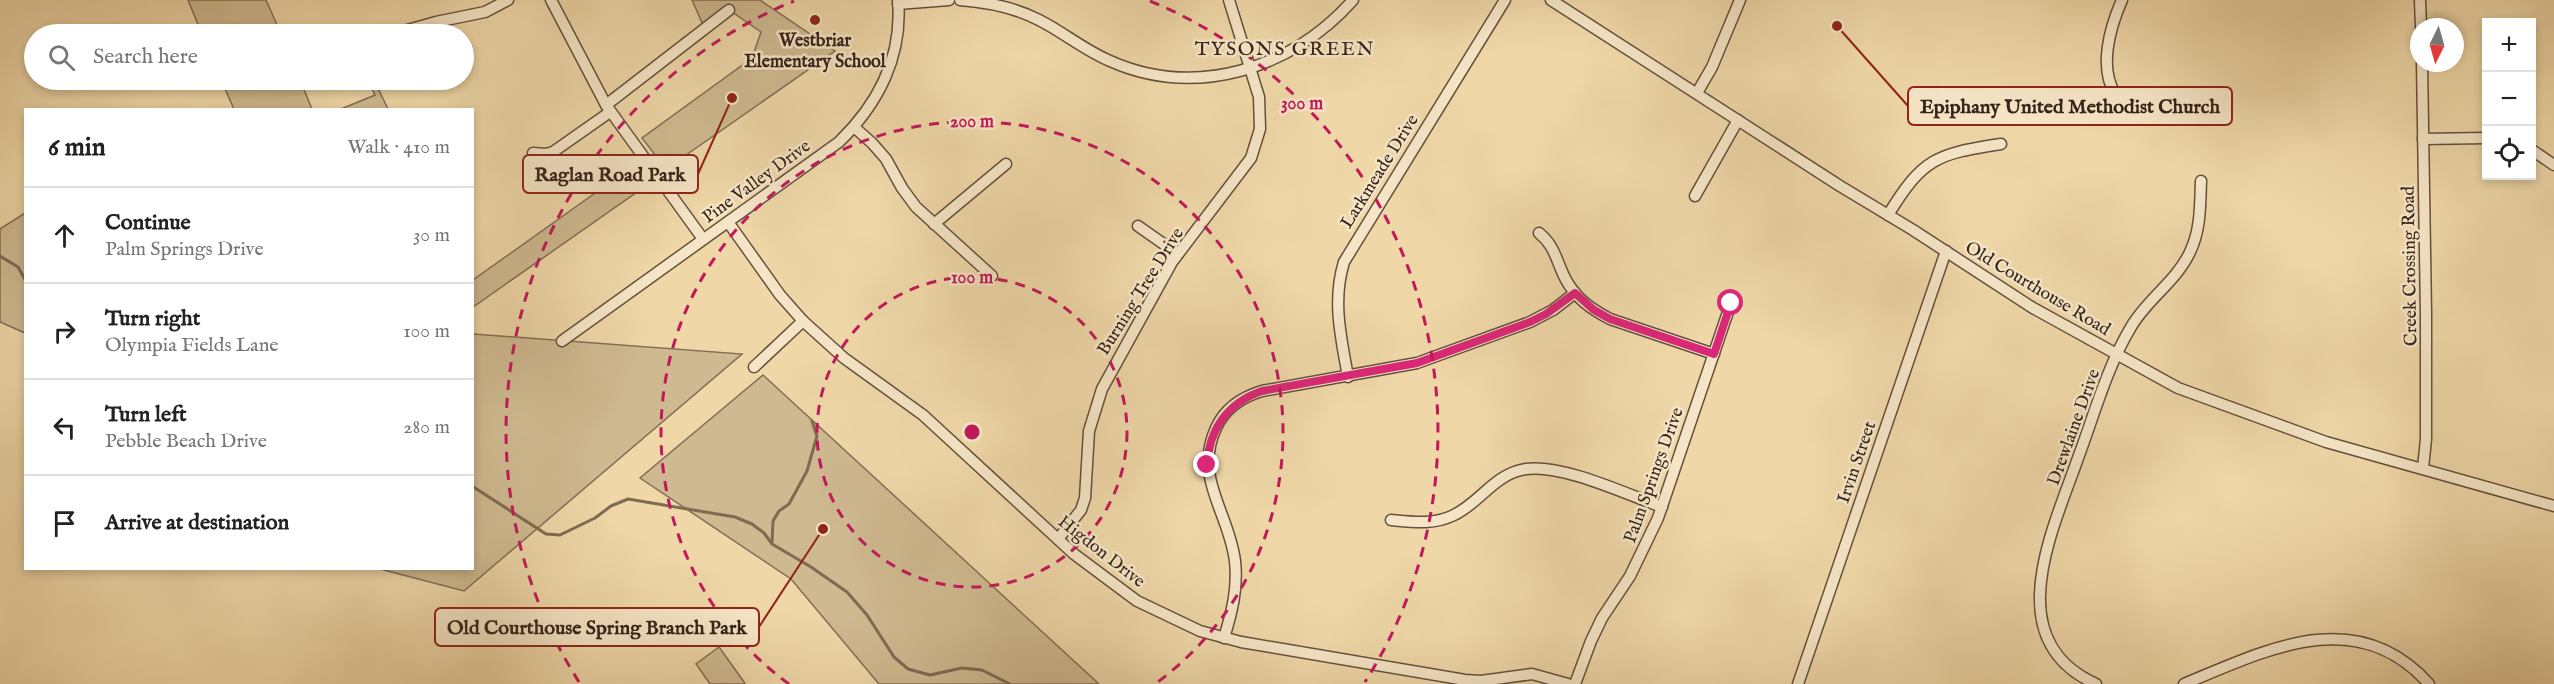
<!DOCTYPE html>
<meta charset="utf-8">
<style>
:root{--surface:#fff;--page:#f6f6f6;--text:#222;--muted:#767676;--line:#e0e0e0}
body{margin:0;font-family:"IM FELL English",serif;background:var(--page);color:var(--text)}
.controls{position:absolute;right:18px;top:18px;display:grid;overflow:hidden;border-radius:0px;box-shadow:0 3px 9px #0003}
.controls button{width:54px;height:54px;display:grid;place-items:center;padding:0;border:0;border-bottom:2px solid var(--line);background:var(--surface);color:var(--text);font:30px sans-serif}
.compass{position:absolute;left:2410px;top:18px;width:54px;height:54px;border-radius:50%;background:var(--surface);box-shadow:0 3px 9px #0003;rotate:185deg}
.stop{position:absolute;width:18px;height:18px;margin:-14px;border:4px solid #db2777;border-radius:50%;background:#fff}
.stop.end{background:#db2777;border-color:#fff;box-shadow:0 2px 6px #0008}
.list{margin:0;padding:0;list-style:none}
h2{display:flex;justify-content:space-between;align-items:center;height:78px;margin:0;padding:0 24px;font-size:26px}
h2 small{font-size:20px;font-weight:400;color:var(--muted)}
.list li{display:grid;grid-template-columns:39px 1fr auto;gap:18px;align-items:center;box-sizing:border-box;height:96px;padding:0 24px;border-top:2px solid var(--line)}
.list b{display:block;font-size:22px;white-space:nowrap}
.list p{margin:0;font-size:20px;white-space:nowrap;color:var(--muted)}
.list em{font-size:20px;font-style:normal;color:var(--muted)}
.icon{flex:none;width:33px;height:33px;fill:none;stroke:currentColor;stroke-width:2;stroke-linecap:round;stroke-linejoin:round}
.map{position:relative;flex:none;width:2554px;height:684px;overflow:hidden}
.search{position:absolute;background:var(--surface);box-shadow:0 3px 9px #0003;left:24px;top:24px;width:450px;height:66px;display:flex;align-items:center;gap:15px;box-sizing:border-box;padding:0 21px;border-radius:33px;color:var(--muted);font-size:22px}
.panel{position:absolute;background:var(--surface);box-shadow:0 3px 9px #0003;left:24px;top:108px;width:450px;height:462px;border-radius:0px}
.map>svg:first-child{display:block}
</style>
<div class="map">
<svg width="2554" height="684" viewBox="0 0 2554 684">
<rect width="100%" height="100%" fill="#efd7a8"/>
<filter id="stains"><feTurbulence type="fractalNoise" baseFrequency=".00333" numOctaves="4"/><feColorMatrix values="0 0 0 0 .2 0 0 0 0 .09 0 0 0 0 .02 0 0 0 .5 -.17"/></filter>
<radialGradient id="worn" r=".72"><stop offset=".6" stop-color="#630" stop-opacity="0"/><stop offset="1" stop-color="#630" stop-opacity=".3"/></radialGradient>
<g fill="#cfb990" stroke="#826e55" stroke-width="1.5">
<polygon points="188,0 266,0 281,34 202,34"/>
<polygon points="692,0 760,0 835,51 666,169 642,138 752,58 761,32 729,10 704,27"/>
<polygon points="221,80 300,80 312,109 234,109"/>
<polygon points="368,80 374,80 388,109 341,109 375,95"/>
<polygon points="633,166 647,185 473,307 473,280"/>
<polygon points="25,213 25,333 0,322 0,229"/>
<polygon points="473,334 742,354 464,591 380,569 472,568"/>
<polygon points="763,375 1099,684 879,684 791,579 640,478"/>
<polygon points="719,647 744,682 745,684 710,684 696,664"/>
</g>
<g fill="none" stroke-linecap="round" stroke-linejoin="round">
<g stroke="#7e6b52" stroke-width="3">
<polyline points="0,256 18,267 26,281"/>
<polyline points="472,486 546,534 560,535 595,518 611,506 628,499 735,517 752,524 764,533 772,544 811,567 847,592 867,615 894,657 908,669 930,675 962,668 982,670 1010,684"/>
<polyline points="772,543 773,521 779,511 789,504 807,471 817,436 812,421"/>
</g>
<g stroke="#63513e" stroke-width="13">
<g id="minor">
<polyline points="551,0 606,105 703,239"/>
<path d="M960 0C987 2 1014 7 1039 20 1063 32 1084 50 1110 61 1196 99 1292 69 1353 0"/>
<polyline points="1551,0 1840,186 1913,230 2033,308 2178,388 2326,442 2554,506"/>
<polyline points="2420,0 2421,27"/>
<polyline points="898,4 949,0"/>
<polyline points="393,34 436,22 485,12 508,0"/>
<polyline points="2422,63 2426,314 2426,439 2423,468"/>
<polyline points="1697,93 1712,67 1740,0"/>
<path d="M2116 95C2098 69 2110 27 2122 0"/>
<polyline points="606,105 729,10"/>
<polyline points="854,127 872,143 886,159 902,188 916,207 992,276"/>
<polyline points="2423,139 2486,138"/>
<polyline points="2532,150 2554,165"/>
<polyline points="533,153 546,154 553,152 610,112"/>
<polyline points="1695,196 1738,120"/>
<path d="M1888 215C1923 158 1936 154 2001 144"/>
<polyline points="728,222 780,295 803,321 844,358 923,415 1074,554 1137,601 1200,631 1241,642 1465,680 1481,681 1532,674 1568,684"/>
<polyline points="934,224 1006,164"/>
<polyline points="1138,226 1178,254"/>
<path d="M1539 233C1555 246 1556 260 1565 278 1575 298 1591 309 1610 319L1714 354"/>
<path d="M562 341 839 142C878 104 903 56 898 0"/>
<polyline points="754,367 803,321"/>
<path d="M1348 377C1341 337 1332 301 1344 262L1505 0"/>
<path d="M1391 520C1413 522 1434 525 1454 515 1481 502 1494 474 1526 469 1563 464 1626 494 1662 507"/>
<polyline points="1058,539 1081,510 1085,498 1089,431 1102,389 1172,262 1251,158 1260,129 1259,97 1229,0"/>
<path d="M1224 638C1232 612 1238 588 1235 561 1229 512 1193 478 1216 428 1225 408 1242 397 1262 391L1417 363 1530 322 1553 310 1575 293"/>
<polyline points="1575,684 1591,641 1602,618 1630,576 1658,518 1731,303"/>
<polyline points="1798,684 1946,251"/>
<path d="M2096 684C1998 640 2053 530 2078 458 2094 415 2107 367 2131 327 2147 299 2176 282 2190 252 2201 229 2200 205 2201 181"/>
<path d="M2184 684C2266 650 2357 603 2429 684"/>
</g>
</g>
<use href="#minor" stroke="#f5e5c6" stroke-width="10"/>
</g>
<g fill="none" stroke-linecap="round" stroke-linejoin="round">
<path stroke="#db2777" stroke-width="8" d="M1207 465C1209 430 1227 403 1262 391L1417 363 1530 322 1546 314 1575 293 1594 310 1610 319 1714 354 1731 303"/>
</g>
<g fill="none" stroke="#c2185b" stroke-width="3" stroke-dasharray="10 8">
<circle cx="972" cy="432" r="155"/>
<path d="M789 684A311 311 0 1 1 1155 684"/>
<path d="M579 682A466 466 0 0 1 794 1M1150 1A466 466 0 0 1 1365 682"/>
</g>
<circle fill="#8f2418" stroke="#f5e5c6" stroke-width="2" cx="815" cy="20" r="6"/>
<g text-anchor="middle" stroke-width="5" stroke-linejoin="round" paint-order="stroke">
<g font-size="18" font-weight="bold" fill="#34241a" stroke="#f5e5c6">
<text x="815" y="46">Westbriar<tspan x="815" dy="21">Elementary School</tspan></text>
</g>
<g font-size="18" fill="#34241a" stroke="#f5e5c6">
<text transform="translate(1379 171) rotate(-58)" y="6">Larkmeade Drive</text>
<text transform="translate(756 181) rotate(-36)" y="6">Pine Valley Drive</text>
<text transform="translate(2409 266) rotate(-91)" y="6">Creek Crossing Road</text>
<text transform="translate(2038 288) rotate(31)" y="6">Old Courthouse Road</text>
<text transform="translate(1140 291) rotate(-58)" y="6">Burning Tree Drive</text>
<text transform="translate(2073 427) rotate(-70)" y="6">Drewlaine Drive</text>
<text transform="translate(1856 462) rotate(-71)" y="6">Irvin Street</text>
<text transform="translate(1653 475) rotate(-70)" y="6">Palm Springs Drive</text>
<text transform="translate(1102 551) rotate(38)" y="6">Higdon Drive</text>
</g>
<g font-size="20" letter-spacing="1.5" fill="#34241a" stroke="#f5e5c6">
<text x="1285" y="55">TYSONS GREEN</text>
</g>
</g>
<circle cx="972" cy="432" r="9" fill="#c2185b" stroke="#f5e5c6" stroke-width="3"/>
<g font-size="18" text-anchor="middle" font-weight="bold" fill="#c2185b" stroke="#f5e5c6" stroke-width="5" stroke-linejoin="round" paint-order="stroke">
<text x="1302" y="109">300 m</text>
<text x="972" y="127">200 m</text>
<text x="972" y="283">100 m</text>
</g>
<path fill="none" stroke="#8f2418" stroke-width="2" d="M1837 26L1908 106M732 98L698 174M823 529L759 627"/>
<g fill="#8f2418" stroke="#f5e5c6" stroke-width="2">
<circle cx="1837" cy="26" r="6"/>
<circle cx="732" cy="98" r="6"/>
<circle cx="823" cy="529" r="6"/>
</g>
<g fill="#f5e5c6" stroke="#8f2418" stroke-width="2">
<rect x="1908" y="87" width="324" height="38" rx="6"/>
<rect x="523" y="155" width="175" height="38" rx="6"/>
<rect x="435" y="608" width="324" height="38" rx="6"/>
</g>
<g font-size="20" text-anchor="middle" font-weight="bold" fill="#34241a">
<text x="2070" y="113">Epiphany United Methodist Church</text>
<text x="610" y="181">Raglan Road Park</text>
<text x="597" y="634">Old Courthouse Spring Branch Park</text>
</g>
<rect width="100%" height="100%" filter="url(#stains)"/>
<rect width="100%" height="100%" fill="url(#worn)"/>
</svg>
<div class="controls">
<button>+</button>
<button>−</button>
<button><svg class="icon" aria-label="locate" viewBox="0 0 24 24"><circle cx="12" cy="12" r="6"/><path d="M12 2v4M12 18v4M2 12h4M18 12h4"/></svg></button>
</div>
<svg class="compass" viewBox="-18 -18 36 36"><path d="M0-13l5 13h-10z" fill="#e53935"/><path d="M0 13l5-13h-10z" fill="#767676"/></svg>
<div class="stop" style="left:1731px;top:303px"></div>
<div class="stop end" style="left:1207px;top:465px"></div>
<div class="search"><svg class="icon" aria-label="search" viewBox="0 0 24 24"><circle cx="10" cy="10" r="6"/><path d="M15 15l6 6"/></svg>Search here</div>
<section class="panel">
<h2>6 min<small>Walk · 410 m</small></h2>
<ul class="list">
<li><svg class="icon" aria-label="ahead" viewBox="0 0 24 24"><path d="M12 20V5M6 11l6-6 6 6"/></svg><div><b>Continue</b><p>Palm Springs Drive</p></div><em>30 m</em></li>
<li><svg class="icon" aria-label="right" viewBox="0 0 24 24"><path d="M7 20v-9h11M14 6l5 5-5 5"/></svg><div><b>Turn right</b><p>Olympia Fields Lane</p></div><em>100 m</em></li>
<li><svg class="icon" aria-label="left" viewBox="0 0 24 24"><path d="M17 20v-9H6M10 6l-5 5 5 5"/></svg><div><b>Turn left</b><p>Pebble Beach Drive</p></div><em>280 m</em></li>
<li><svg class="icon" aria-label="arrive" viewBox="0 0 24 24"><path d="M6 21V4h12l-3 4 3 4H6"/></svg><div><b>Arrive at destination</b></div></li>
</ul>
</section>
</div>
